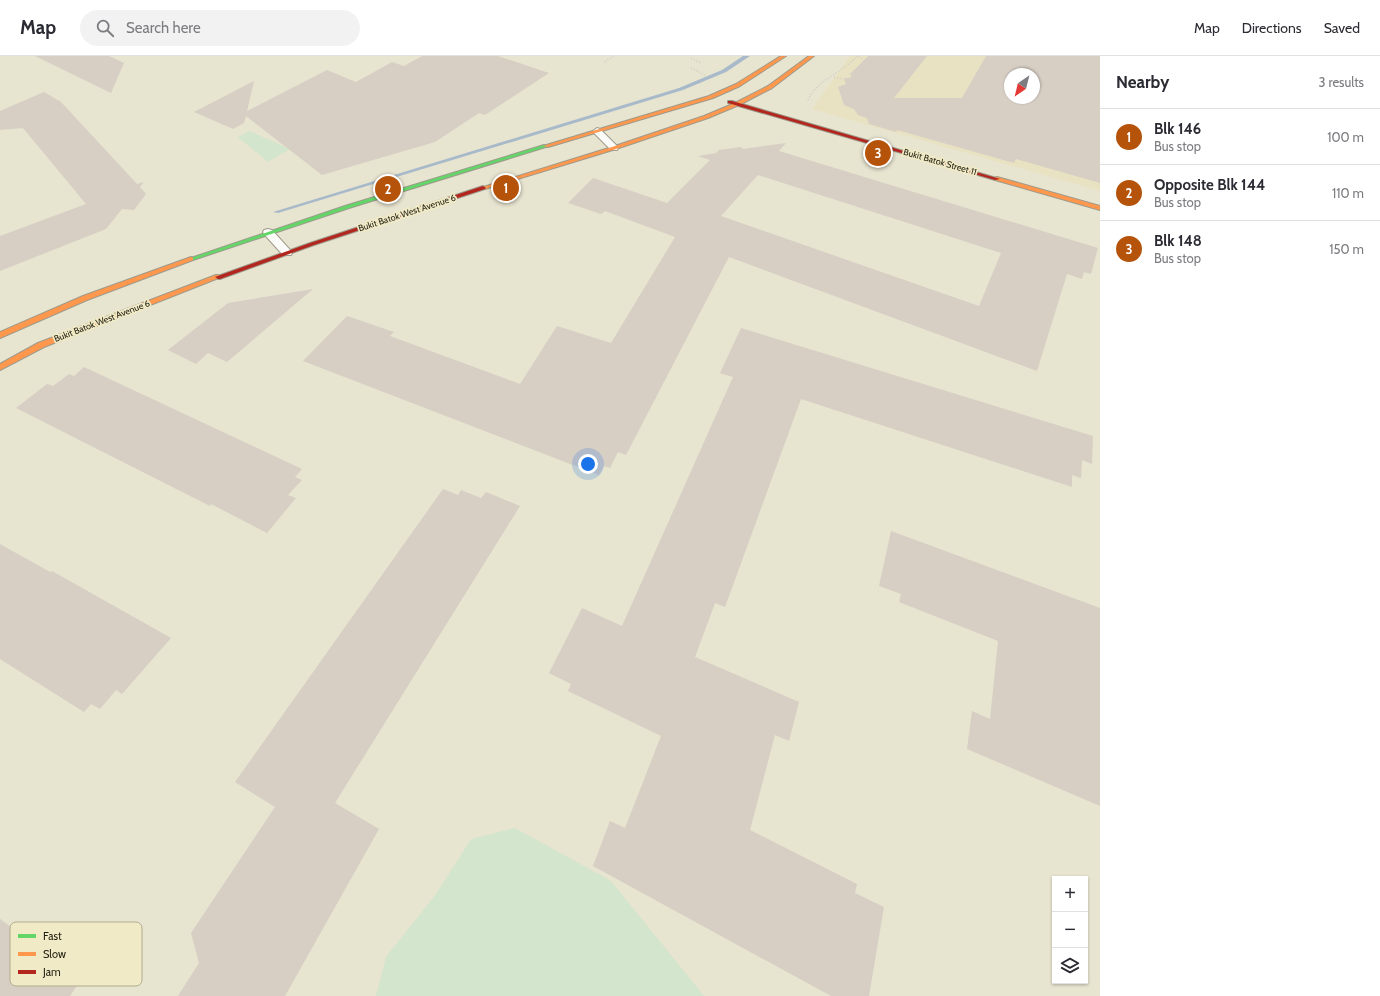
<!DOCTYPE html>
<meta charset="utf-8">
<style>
:root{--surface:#fff;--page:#f2f2f3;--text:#2b2b33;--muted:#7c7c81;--line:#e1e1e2;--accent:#b45309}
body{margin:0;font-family:Cabin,sans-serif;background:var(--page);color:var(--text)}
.controls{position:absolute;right:12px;bottom:12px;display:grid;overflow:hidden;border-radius:0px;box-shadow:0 1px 3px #0004}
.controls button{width:36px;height:36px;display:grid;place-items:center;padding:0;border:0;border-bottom:1px solid var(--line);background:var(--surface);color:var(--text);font:20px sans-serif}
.compass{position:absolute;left:1004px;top:12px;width:36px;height:36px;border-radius:50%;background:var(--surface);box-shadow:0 1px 3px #0004;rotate:215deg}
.you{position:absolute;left:588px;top:408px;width:14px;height:14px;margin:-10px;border:3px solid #fff;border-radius:50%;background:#1a73e8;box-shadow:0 0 0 6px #1a73e833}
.badge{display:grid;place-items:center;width:26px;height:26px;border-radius:50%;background:var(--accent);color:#fff;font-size:13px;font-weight:700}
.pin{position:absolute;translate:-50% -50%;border:2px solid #fff;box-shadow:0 1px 4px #0006}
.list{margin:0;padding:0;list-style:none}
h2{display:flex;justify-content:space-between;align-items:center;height:52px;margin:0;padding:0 16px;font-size:17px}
h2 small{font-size:13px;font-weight:400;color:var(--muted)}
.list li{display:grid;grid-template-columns:26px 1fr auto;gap:12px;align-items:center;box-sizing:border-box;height:56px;padding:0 16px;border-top:1px solid var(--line)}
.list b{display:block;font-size:15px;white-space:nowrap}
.list p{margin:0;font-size:13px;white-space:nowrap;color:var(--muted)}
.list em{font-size:13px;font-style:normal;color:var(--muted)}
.icon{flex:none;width:22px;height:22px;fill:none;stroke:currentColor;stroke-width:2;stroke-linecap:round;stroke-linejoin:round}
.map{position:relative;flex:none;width:1100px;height:940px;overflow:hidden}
header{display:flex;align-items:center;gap:24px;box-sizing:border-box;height:56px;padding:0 20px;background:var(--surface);border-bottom:1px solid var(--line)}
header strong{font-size:19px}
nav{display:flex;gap:22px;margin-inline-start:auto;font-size:14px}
.search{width:280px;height:36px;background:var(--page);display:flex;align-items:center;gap:10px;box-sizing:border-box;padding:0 14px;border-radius:22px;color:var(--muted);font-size:15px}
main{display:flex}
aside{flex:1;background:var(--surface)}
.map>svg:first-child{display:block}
</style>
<header>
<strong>Map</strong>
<div class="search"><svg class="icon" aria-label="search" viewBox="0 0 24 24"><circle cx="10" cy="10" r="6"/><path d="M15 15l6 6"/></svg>Search here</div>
<nav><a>Map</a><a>Directions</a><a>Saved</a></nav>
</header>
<main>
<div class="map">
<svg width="1100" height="940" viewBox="0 0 1100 940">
<rect width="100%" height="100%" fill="#e7e4d0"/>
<path fill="#e9e2c2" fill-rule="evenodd" d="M850 0H1100V135L812 53ZM1010 18H1034V42H1010Z"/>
<g fill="#d3e5cc">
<polygon points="249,75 290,93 268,106 238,81"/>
<polygon points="515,772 611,825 704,940 376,940 386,901 436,838 471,783"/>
</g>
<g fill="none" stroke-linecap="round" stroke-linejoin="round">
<polygon fill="#a8baca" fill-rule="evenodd" points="743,0 750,0 726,16 683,34 278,157 273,156 679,32 722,14"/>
</g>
<g fill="#d7cec4" fill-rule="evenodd">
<polygon points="35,0 109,0 124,7 111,37"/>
<polygon points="422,0 498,0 549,17 485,59 479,57 435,86 322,119 246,60 244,67 233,73 194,56 254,25 247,55 327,14 356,26 392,6 404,10"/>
<path d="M868 0H927L894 42H962L986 0H1100V127L1016 103 1014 107 897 74 896 76 869 68 867 62 858 59 854 53 844 49 838 31 846 28 844 23 852 21 850 18ZM1010 18H1034V42H1010Z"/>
<polygon points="44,36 61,46 137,128 144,126 140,131 146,138 134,154 122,153 106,173 0,215 0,180 86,148 23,72 0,74 0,55"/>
<path d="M786 87 779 95 1098 192 1091 218 1084 216 1082 223 1067 218 1037 315 729 201 626 399 618 396 610 412 604 410 599 419 303 305 347 260 394 276 390 280 520 328 557 270 611 287 675 181 605 155 601 158 568 147 593 122 667 147 710 104 698 100 716 97 719 94 741 91 743 93ZM758 119 1001 197 979 250 721 160Z"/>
<polygon points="313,233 227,306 208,297 196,308 168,294 228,247"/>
<polygon points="741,272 1093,380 1092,408 1082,404 1081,422 1072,419 1072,431 801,343 725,551 715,547 695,601 799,646 789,685 775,679 750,774 857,828 855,837 884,851 869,940 831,940 593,810 610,765 625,772 661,680 568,635 571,628 549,617 582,552 622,570 733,321 720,317"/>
<polygon points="84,311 302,413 295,421 302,424 288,439 296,442 267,477 211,448 210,450 16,352 47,328 53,330 69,318 74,320"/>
<polygon points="443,433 458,439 461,434 481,442 486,436 520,450 335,747 379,773 285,940 178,940 199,907 191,877 275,751 235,726"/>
<polygon points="891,475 1100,552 1100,750 967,693 972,655 990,663 998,585 899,546 901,538 879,530"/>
<polygon points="0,488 50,516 52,515 171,582 122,638 116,634 100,653 91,648 84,656 0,603"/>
<polygon points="0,863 82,922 70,940 0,940"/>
</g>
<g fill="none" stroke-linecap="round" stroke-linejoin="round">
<g stroke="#9d9b8c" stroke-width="2">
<g id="lane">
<polygon points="597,72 600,73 617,90 618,92 617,94 611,94 594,77 593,75"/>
<polygon points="268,173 272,174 291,195 292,197 291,199 283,199 264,178 263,176 264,174"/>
</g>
</g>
<g stroke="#9d9b8c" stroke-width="2">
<polygon id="fast" points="544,89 549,90 349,152 193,204 189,204 188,203 345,150"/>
</g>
<g stroke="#9d9b8c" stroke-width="2">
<g id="slow">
<polygon points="781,0 786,0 740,30 713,42 548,91 543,90 709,40 736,28"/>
<polygon points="809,0 814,0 772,32 739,49 708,62 616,93 485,133 480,132 612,91 704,60 735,47 768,30"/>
<polygon points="997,121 1100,150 1100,154 995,124 995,122"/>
<polygon points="191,201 193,202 193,204 87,244 0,282 0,276 83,240"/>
<polygon points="216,219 218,219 221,221 44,291 0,314 0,308 38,287"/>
</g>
</g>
<g stroke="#9d9b8c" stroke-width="2">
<g id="jam">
<polygon points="728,45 732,45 1000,123 995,124 728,47"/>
<polygon points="483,130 486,132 485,133 314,189 220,223 218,223 215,221 310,187"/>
</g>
</g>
<g stroke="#cdccc7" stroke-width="1.5" stroke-dasharray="1 2" stroke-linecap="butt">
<polyline points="856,0 864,3"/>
<polyline points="691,2 701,7"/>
<polyline points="605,6 613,0"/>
<polyline points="691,12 705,19"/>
<polyline points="834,21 841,23 848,22"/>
<path d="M808 44C817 24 843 16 857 0"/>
</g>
<use href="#lane" fill="#fbfbf8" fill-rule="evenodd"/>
<use href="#fast" fill="#63d668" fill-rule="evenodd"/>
<use href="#slow" fill="#ff974d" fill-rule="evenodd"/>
<use href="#jam" fill="#b3261e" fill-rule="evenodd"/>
</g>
<g text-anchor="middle" stroke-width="3.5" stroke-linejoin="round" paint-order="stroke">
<g font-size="9" fill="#1f1d10" stroke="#f1eac6">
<text transform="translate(940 106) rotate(16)" y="3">Bukit Batok Street 11</text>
<text transform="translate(407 157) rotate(-18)" y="3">Bukit Batok West Avenue 6</text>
<text transform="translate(102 265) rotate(-21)" y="3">Bukit Batok West Avenue 6</text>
</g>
</g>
<rect x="10" y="866" width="132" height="64" rx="6" fill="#f1eac6" stroke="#b2ac8f" stroke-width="1"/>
<rect x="18" y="878" width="18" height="4" fill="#63d668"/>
<rect x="18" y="896" width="18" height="4" fill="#ff974d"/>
<rect x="18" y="914" width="18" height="4" fill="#b3261e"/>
<g font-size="11" fill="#1f1d10">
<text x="43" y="884">Fast</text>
<text x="43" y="902">Slow</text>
<text x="43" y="920">Jam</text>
</g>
</svg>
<div class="controls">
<button>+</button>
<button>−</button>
<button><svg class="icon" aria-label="layers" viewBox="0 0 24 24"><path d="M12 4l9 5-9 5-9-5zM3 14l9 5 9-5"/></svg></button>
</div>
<svg class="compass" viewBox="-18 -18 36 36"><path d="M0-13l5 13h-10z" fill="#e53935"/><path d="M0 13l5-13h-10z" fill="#7c7c81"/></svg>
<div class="you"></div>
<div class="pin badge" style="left:506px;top:132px">1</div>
<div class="pin badge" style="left:388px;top:133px">2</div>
<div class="pin badge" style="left:878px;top:97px">3</div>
</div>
<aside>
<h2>Nearby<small>3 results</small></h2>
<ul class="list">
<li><span class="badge">1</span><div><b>Blk 146</b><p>Bus stop</p></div><em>100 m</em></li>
<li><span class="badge">2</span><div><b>Opposite Blk 144</b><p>Bus stop</p></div><em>110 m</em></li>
<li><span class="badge">3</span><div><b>Blk 148</b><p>Bus stop</p></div><em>150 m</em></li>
</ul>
</aside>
</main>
